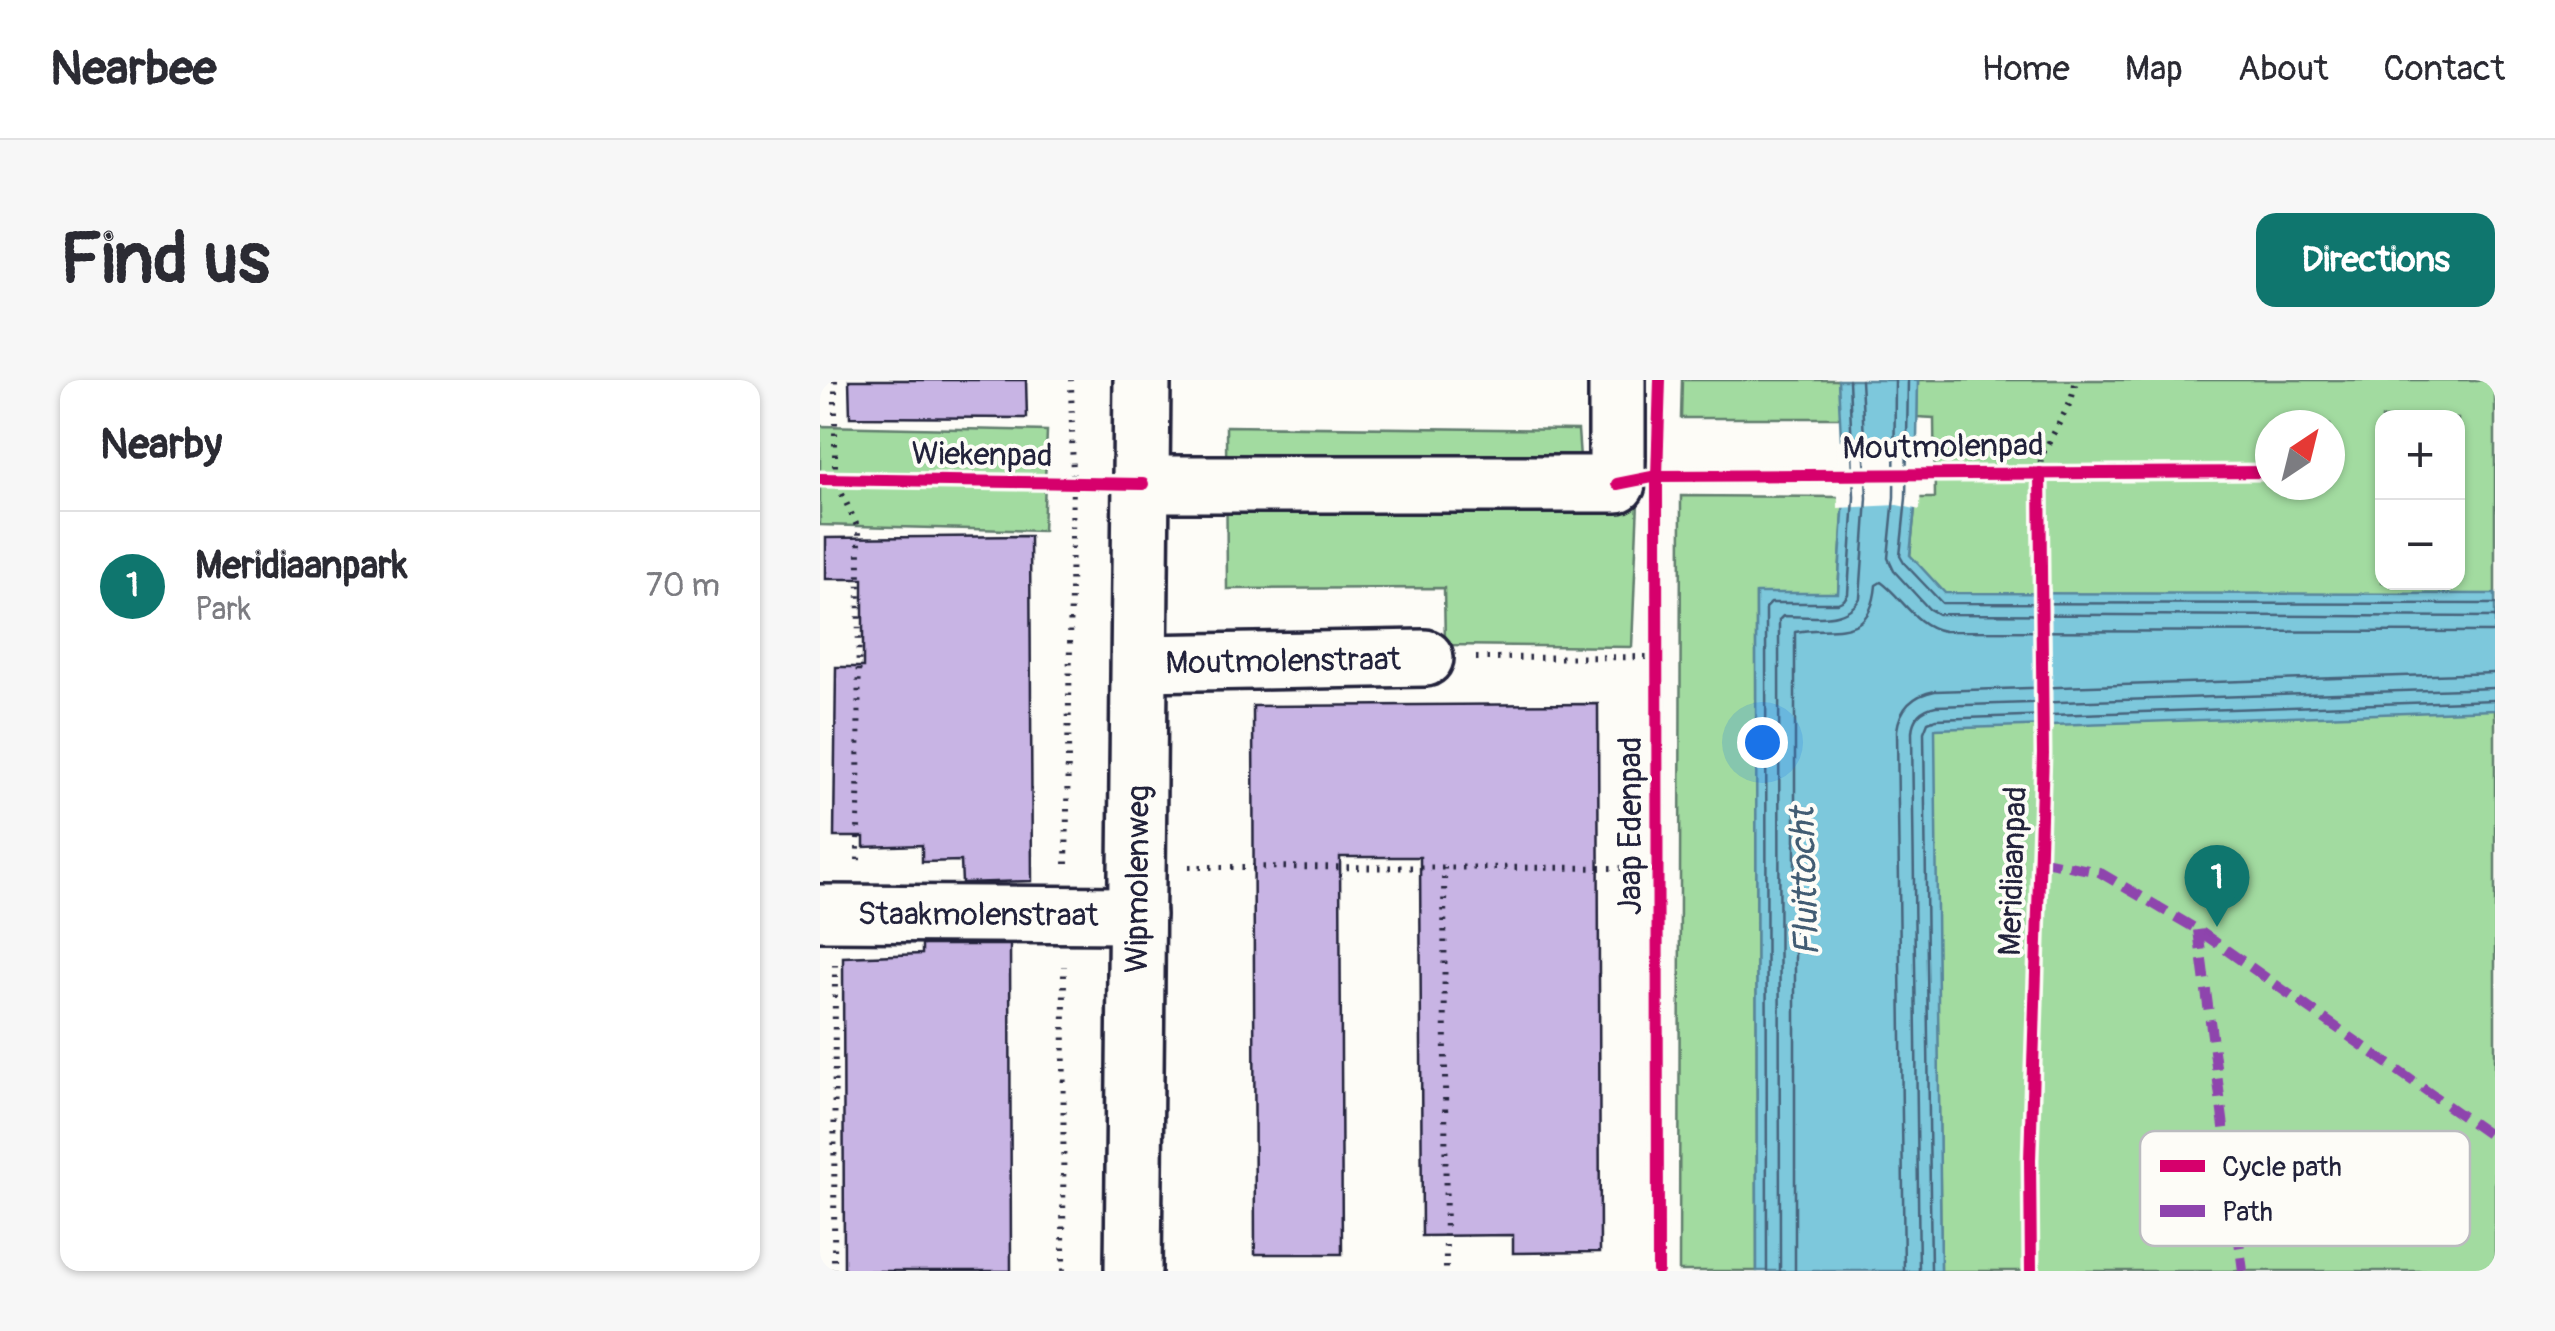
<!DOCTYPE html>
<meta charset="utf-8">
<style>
:root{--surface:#fff;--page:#f7f7f7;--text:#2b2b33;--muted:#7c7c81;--line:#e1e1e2;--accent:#0f766e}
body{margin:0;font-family:Pangolin,sans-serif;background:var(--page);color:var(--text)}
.controls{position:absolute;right:30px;top:30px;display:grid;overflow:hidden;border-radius:20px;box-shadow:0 2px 8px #0004}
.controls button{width:90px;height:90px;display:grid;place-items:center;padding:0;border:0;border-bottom:2px solid var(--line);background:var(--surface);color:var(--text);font:50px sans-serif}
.compass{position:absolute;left:1435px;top:30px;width:90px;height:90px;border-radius:50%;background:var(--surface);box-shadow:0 2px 8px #0004;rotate:35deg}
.you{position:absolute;left:942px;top:362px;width:35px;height:35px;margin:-25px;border:8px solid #fff;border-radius:50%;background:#1a73e8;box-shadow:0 0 0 15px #1a73e833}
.badge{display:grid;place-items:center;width:65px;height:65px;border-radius:50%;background:var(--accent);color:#fff;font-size:32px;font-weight:700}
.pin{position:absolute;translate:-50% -82px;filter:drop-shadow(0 2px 5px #0008)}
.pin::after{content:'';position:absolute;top:52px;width:35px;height:30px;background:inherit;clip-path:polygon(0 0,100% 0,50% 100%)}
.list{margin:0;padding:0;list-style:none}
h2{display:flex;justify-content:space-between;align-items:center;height:130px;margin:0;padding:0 40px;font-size:42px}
h2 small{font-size:32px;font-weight:400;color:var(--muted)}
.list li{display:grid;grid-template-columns:65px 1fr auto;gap:30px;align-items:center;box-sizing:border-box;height:150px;padding:0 40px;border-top:2px solid var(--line)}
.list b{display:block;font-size:38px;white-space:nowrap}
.list p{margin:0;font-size:32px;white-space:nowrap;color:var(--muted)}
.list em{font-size:32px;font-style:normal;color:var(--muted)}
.map{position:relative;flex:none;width:1675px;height:891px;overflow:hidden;border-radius:20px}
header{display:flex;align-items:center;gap:60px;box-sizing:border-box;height:140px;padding:0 50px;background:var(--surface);border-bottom:2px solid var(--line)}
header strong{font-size:48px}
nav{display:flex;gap:55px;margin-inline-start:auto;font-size:35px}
.intro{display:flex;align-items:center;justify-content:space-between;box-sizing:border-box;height:240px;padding:0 60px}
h1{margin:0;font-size:70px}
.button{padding:25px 45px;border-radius:20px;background:var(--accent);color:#fff;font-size:35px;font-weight:700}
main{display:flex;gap:60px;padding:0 60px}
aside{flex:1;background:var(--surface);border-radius:20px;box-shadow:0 2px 8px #0004}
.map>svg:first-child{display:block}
</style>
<header>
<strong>Nearbee</strong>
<nav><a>Home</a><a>Map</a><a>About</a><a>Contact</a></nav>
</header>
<div class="intro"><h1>Find us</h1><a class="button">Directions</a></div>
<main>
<aside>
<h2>Nearby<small></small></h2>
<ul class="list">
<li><span class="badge">1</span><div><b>Meridiaanpark</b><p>Park</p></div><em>70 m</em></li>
</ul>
</aside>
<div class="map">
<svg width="1675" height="891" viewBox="0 0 1675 891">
<rect width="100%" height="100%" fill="#fdfcf7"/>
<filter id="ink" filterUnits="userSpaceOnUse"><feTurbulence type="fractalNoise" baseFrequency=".01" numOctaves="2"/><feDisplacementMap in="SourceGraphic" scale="20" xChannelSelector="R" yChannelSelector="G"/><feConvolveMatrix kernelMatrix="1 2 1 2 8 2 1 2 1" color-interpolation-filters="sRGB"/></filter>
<g filter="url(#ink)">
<g fill="#a2dba0" stroke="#627e6e" stroke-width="2.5" fill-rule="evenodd">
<polygon points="862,0 1018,0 1022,38 861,38"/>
<path d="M1098 0H1675V891H1121L1114 349 1090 176 1096 118H1115L1114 38 1097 37ZM1562 38H1638V202H1562ZM1450 45H1510V105H1450Z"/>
<polygon points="0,46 227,51 223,151 0,145"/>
<polygon points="406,46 758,50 763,120 818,120 812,267 625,265 624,208 407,209"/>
<polygon points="861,116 1024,117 1018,213 936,214 937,891 859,891"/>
</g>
<polygon fill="#7dc8dc" stroke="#59869c" stroke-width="2.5" points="1018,0 1098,0 1096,118 1090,175 1125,213 1675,214 1675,330 1115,349 1121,891 937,891 936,213 1018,213 1024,117"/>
<g fill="#fdfcf7">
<polygon points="1102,58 1100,130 1077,125 1018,128 1017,60 1077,61"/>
<polygon points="1214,208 1231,209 1233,350 1213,350"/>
</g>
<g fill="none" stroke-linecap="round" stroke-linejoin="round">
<g stroke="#46647b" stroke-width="2.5">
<polyline points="1075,0 1074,117 1068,178 1074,191 1109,229 1118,234 1675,237"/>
<polyline points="1088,0 1086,118 1080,176 1084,183 1122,223 1675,224"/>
<polyline points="947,891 946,228 951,223 1018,223 1024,220 1028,214 1034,117 1029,0"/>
<path d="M960 891 959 240 963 236C989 236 1026 244 1040 218L1047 118 1041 0"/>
<path d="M975 891V252C1014 245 1051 262 1056 205L1061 202C1083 218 1095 246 1124 251L1675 252"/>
<path d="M1084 891 1077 350C1080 328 1093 315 1115 311L1675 293"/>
<path d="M1099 891 1092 352C1093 337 1101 329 1116 326L1675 308"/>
<polyline points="1111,891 1104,352 1108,342 1116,339 1675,320"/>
</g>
</g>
<g fill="#c8b4e4" stroke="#22223b" stroke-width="2.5">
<polygon points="29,0 206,0 207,38 30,37"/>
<polygon points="210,156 212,501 142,503 141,481 102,482 102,465 44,467 44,457 14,457 16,287 43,287 43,199 6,199 6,158"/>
<polygon points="778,324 780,872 693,873 693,855 602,856 600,477 520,477 522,874 435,874 433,326"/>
<polygon points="102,565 190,565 191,891 24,891 23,577 102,574"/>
</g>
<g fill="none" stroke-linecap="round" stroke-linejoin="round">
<g stroke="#22223b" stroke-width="62">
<g id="minor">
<polyline points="323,104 797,104 797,0"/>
<path id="s1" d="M321 283 605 278"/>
<path id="s2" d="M0 533 317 535"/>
<path id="s3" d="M313 891 322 0"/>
</g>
</g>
<g stroke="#22223b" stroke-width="6" stroke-dasharray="2.5 8" stroke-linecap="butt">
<polyline points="15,0 15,99 39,150 38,483"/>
<polyline points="1220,93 1221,77 1251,21 1256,0"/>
<polyline points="656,278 837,277"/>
<polyline points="246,484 253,102 251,0"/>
<polyline points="369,487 838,488"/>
<polyline points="624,487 626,891"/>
<polyline points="14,891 15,585"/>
<polyline points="243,891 244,586"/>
</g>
<use href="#minor" stroke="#fdfcf7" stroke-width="55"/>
<g stroke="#8e44ad" stroke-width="10" stroke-dasharray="20 10" stroke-linecap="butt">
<polyline points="1219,480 1279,492 1378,550 1675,759"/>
<polyline points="1378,550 1423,891"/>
</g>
<g stroke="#fdfcf7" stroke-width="19">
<g id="cycleway">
<polyline points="0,99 323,104"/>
<polyline points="797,104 837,96 1450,92"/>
<polyline points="838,891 837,96 840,0"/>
<polyline points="1211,891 1210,780 1223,374 1220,93"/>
</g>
</g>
<use href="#cycleway" stroke="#d6006c" stroke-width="12"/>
</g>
</g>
<g text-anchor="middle" stroke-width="8" stroke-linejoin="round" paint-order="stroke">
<g font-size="32" fill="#22223b" stroke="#fdfcf7">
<text transform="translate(1123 66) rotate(-1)" y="11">Moutmolenpad</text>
<text transform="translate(162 74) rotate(1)" y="11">Wiekenpad</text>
<text dy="11" stroke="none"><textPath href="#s1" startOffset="142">Moutmolenstraat</textPath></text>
<text transform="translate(810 446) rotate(-90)" y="11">Jaap Edenpad</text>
<text transform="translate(1192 491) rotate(-88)" y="11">Meridiaanpad</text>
<text dy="11" stroke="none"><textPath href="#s3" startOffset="392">Wipmolenweg</textPath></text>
<text dy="11" stroke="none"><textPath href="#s2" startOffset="158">Staakmolenstraat</textPath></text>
</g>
<g font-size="35" font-style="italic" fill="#425c73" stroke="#fdfcf7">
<text transform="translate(984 502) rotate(-92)" y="12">Fluittocht</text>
</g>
</g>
<rect x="1320" y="751" width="330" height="115" rx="15" fill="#fdfcf7" stroke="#bbbbbf" stroke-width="2.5"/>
<rect x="1340" y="780" width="45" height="12" fill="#d6006c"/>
<rect x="1340" y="825" width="45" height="12" fill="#8e44ad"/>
<g font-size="28" fill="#22223b">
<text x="1402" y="796">Cycle path</text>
<text x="1402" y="841">Path</text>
</g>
</svg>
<div class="controls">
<button>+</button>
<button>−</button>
</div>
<svg class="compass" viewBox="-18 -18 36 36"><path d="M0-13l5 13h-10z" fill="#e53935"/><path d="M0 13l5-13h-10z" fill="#7c7c81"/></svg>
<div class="you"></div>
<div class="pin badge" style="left:1397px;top:547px">1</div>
</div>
</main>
